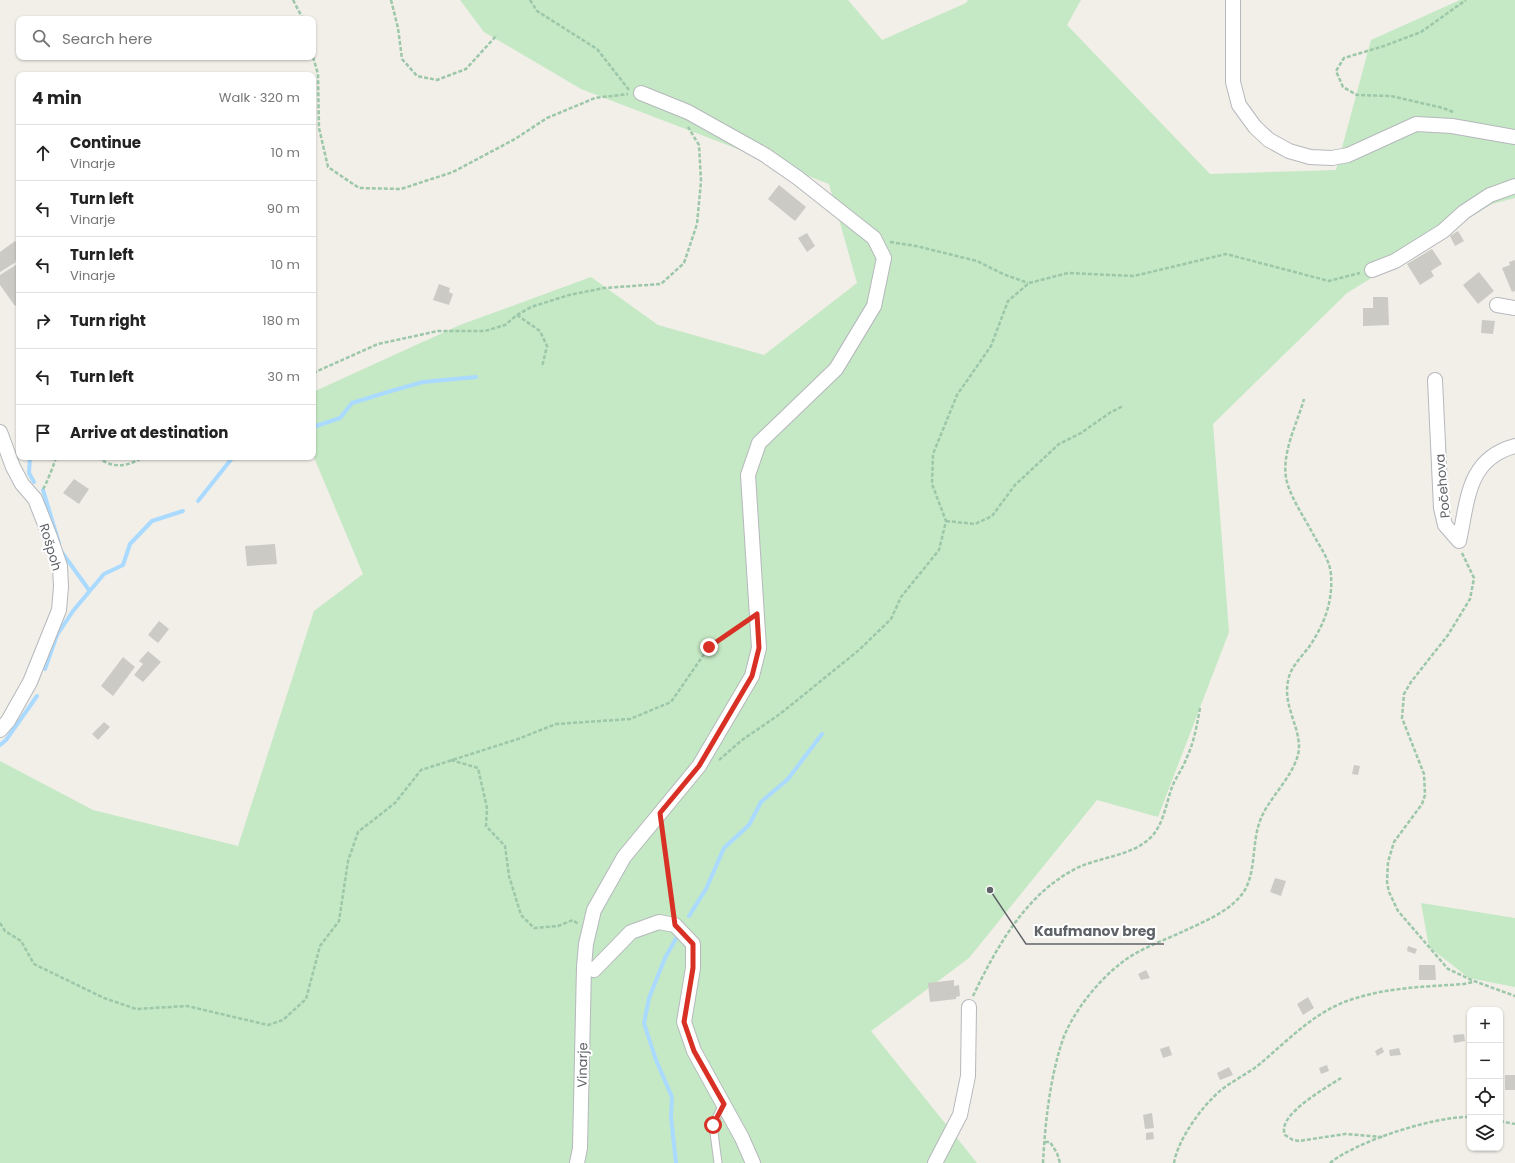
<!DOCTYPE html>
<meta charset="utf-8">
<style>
:root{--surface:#fff;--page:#f2f2f2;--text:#222;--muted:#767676;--line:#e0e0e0}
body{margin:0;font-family:Poppins,sans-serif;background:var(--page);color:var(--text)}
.controls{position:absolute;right:12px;bottom:12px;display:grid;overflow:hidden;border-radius:8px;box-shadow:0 1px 3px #0004}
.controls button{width:36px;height:36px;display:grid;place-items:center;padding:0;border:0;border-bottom:1px solid var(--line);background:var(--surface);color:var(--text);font:20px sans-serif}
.stop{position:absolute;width:12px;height:12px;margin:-9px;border:3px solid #d93025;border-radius:50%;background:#fff}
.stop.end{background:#d93025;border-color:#fff;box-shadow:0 1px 4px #0008}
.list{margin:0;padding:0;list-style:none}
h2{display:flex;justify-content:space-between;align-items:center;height:52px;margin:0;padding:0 16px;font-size:17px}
h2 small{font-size:13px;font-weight:400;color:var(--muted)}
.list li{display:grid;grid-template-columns:26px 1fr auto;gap:12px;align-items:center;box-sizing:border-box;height:56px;padding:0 16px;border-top:1px solid var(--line)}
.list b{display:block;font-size:15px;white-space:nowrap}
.list p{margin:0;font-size:13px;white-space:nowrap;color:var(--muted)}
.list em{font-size:13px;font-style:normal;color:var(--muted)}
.icon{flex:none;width:22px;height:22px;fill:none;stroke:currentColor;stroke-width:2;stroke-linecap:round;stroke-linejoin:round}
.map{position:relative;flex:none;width:1515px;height:1163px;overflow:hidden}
.search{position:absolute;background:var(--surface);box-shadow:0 1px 3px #0004;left:16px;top:16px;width:300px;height:44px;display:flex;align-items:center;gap:10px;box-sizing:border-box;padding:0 14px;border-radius:8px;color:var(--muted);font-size:15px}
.panel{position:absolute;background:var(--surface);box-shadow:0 1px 3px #0004;left:16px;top:72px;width:300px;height:388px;border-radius:8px}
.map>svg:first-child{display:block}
</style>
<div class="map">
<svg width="1515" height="1163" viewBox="0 0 1515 1163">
<rect width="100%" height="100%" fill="#f1efe8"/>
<g fill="#c5e8c5">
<polygon points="460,0 848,0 882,40 966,3 968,0 1081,0 1067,25 1210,174 1336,170 1371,40 1460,0 1515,0 1515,198 1492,204 1347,293 1213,424 1229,632 1158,817 1097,800 969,958 871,1031 977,1163 0,1163 0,761 93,810 238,846 314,611 363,574 313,455 313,392 460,325 591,277 658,325 764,355 857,283 829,184 581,89 484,32"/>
<polygon points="1421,903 1515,918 1515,987 1469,978 1429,947"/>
</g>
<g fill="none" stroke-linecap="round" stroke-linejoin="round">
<g stroke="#aadaff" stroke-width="4">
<polyline points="313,427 340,418 352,403 391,391 423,382 476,377"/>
<polyline points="30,457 29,473 34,482"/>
<polyline points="43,490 59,543"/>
<polyline points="198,501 233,457"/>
<polyline points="61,551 89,590"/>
<polyline points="45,669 57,635 73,611 104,574 123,565 130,544 152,521 183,511"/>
<polyline points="0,745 6,740 37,696"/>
<polyline points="689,916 706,889 724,848 749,825 761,802 788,779 822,734"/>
<polyline points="676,1163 671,1117 672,1097 656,1060 644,1023 649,998 665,958 678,935"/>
</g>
</g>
<g fill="#cccac5">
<polygon points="779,185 806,207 795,221 768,199"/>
<polygon points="1458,231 1464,241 1455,246 1450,236"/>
<polygon points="807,233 815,246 807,252 798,238"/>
<polygon points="15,241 19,246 19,258 15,261 16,262 0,272 0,252"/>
<polygon points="1432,249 1442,264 1431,271 1434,276 1420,285 1407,264"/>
<polygon points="1515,260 1515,291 1512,292 1502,268 1510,265 1509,262"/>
<polygon points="19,263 19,303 15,306 0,285 0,275"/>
<polygon points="1479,272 1494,291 1478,304 1463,285"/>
<polygon points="439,284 450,288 449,292 453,294 449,305 433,300"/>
<polygon points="1373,297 1388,297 1389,325 1363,326 1363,308 1373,308"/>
<polygon points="1482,320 1495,321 1493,334 1481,333"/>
<polygon points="74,479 89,489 79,504 63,493"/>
<polygon points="275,544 277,564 247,566 245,546"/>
<polygon points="159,621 169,629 158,643 148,635"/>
<polygon points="148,651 161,662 143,682 134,675 143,664 139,661"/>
<polygon points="123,657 135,667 113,696 101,686"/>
<polygon points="104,722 110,727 98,740 92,734"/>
<polygon points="1354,765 1360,766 1358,775 1352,774"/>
<polygon points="1275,878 1286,881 1281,896 1270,892"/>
<polygon points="1408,946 1417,949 1415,954 1407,951"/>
<polygon points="1419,965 1435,965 1436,980 1419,980"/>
<polygon points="1146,970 1150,978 1141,980 1138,974"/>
<polygon points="954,980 954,986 959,985 960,996 956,997 956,999 930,1002 928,983"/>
<polygon points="1308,997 1314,1008 1303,1015 1297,1004"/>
<polygon points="1464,1034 1465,1041 1454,1043 1453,1035"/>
<polygon points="1169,1046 1172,1055 1163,1058 1160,1049"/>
<polygon points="1382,1047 1384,1052 1377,1056 1375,1051"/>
<polygon points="1399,1048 1401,1055 1390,1056 1389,1050"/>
<polygon points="1327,1065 1329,1071 1321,1074 1319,1068"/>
<polygon points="1229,1067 1233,1075 1220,1080 1217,1073"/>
<rect x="1505" y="1075" width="10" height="15"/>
<polygon points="1152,1113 1154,1128 1145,1129 1143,1115"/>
<polygon points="1153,1132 1154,1139 1146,1140 1146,1133"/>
</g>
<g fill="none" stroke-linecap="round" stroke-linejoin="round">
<g stroke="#b5b8bc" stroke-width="9">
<polyline id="lane" points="718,1163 713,1125 723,1104"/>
</g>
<g stroke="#b5b8bc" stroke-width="16">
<g id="street">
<polyline points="1233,0 1233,82 1239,105 1255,127 1269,140 1289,151 1310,157 1332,158 1348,155 1416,124 1452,126 1515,137"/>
<polyline points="641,93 688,112 765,155 798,178 874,238 884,258 874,306 836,369 759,443 748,475 759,648 752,676 699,766 624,857 594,910 586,944 584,967 594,970 631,932 659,922 675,925 693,944 693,968 684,1022 694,1051 742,1138 753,1163"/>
<polyline points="1372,270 1395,261 1443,231 1464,212 1490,195 1515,186"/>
<polyline points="1497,305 1515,308"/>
<path d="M1435 380 1441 508 1445 525 1459 541C1468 500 1467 459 1515 446"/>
<polyline points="0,432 13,467 22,484 35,499 50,537 60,566 61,587 59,610 30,682 8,721 0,730"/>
<polyline points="577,1163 580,1148 584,967"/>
<polyline points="935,1163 960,1115 968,1076 969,1007"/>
</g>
</g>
<g stroke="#9cc7a9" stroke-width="2.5" stroke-dasharray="4 2" stroke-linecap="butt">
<polyline points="293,0 303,19"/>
<polyline points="391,0 398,28 402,59 417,76 437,80 466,69 497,35"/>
<polyline points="530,0 537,11 597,49 629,90"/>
<polyline points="313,57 318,74 319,128 328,167 359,188 401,189 453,172 515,139 547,118 595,98 628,94"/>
<polyline points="1453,112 1443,108 1391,96 1357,95 1343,87 1336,71 1344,58 1384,46 1421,32 1466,0"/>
<polyline points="890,242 916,246 977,261 1003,274 1028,283"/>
<polyline points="517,315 540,331 547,346 542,367"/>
<polyline points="313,373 378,344 438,331 485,331 505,325 517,315 531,307 569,295 604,288 661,284 684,263 697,224 701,181 699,145 688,127"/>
<path d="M98 457C111 469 129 467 143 457"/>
<path d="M43 489C45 487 56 460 56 457"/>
<polyline points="946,521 975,524 992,516 1015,485 1059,444 1081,433 1111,412 1123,406"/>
<polyline points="1462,553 1474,578 1470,599 1448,635 1411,682 1404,694 1402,718 1424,774 1425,795 1422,804 1394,842 1388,862 1387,882 1389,892 1398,911 1448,969 1474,981 1515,996"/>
<polyline points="451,760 478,768 487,808 486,826 505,846 509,876 521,915 534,928 558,926 573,920 578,924"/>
<polyline points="719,760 742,740 780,714 859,650 891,619 901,597 939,550 946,521 932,484 933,454 957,395 991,346 1008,301 1029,283 1068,273 1134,276 1226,254 1329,281 1360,273"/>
<polyline points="662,832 673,912"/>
<polyline points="0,923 5,931 21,941 34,964 104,998 136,1009 187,1006 268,1025 283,1020 306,999 320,946 339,921 348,861 358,832 395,803 421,770 518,739 556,724 630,719 671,702 709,647 745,622"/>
<path d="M973 996C997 946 1027 892 1079 867 1101 857 1130 856 1149 839 1163 827 1166 804 1172 787 1176 777 1183 768 1187 757 1194 742 1197 725 1200 708"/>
<path d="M1341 1078C1326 1088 1276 1115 1285 1135L1293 1140 1299 1141 1345 1134 1383 1137"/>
<polyline points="1500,1121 1515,1124"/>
<polyline points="1045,1142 1050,1142 1057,1153 1060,1163"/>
<path d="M1043 1163C1045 1123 1050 1077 1063 1039 1073 1012 1098 981 1120 964 1138 949 1163 941 1184 931 1205 921 1234 910 1246 888 1257 865 1251 837 1263 814 1272 795 1299 769 1299 747 1299 725 1283 705 1288 681 1290 668 1301 657 1309 647 1324 625 1333 602 1331 575 1330 560 1320 547 1313 534 1304 517 1290 497 1286 478 1282 451 1297 424 1304 399"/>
<path d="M1174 1163C1178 1139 1202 1106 1221 1090 1234 1080 1249 1073 1261 1063 1288 1040 1314 1013 1347 1001 1387 987 1422 987 1464 984L1473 982"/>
<path d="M1330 1163C1357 1141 1435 1116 1470 1117"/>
</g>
<use href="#lane" stroke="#fff" stroke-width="7"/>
<use href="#street" stroke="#fff" stroke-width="14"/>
</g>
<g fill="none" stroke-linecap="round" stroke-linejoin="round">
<polyline stroke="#d93025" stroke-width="5" points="709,647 757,614 759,648 752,676 699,766 660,813 675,925 693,944 693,968 684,1022 694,1051 724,1104 713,1125"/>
</g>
<g text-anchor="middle" stroke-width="4" stroke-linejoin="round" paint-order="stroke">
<g font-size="13" fill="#5f6368" stroke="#fff">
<text transform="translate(1442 486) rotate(-95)" y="5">Počehova</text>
<text transform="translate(51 547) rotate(73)" y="5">Rošpoh</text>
<text transform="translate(582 1065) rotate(-89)" y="5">Vinarje</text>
</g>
</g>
<path fill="none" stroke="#5f6368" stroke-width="1.5" d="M990 890L1026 944H1164"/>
<circle fill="#5f6368" stroke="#fff" stroke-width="1.5" cx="990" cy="890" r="4"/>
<g font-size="14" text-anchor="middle" font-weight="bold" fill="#5f6368" stroke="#fff" stroke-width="4" stroke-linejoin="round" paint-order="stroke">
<text x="1095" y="936">Kaufmanov breg</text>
</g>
</svg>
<div class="controls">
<button>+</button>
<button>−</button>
<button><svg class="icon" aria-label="locate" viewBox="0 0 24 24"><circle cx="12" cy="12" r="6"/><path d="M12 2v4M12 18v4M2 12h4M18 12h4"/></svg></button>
<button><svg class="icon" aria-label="layers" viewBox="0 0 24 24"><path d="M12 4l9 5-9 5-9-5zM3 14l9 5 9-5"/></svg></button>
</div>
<div class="stop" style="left:713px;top:1125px"></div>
<div class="stop end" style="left:709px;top:647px"></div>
<div class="search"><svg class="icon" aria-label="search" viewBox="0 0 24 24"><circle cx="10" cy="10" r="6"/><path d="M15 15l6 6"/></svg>Search here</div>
<section class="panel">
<h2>4 min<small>Walk · 320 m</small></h2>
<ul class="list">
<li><svg class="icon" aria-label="ahead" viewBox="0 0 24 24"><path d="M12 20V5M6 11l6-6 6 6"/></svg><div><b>Continue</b><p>Vinarje</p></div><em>10 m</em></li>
<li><svg class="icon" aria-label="left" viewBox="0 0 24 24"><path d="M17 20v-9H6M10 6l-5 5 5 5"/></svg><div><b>Turn left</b><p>Vinarje</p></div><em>90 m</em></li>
<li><svg class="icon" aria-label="left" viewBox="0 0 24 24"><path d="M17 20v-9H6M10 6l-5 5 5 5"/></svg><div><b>Turn left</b><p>Vinarje</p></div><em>10 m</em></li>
<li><svg class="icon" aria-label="right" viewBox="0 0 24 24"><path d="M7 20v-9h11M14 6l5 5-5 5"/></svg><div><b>Turn right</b></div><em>180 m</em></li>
<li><svg class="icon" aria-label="left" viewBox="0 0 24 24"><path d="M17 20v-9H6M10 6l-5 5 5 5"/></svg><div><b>Turn left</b></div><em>30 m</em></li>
<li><svg class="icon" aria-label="arrive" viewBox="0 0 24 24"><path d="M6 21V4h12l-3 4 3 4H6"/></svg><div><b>Arrive at destination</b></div></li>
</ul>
</section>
</div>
